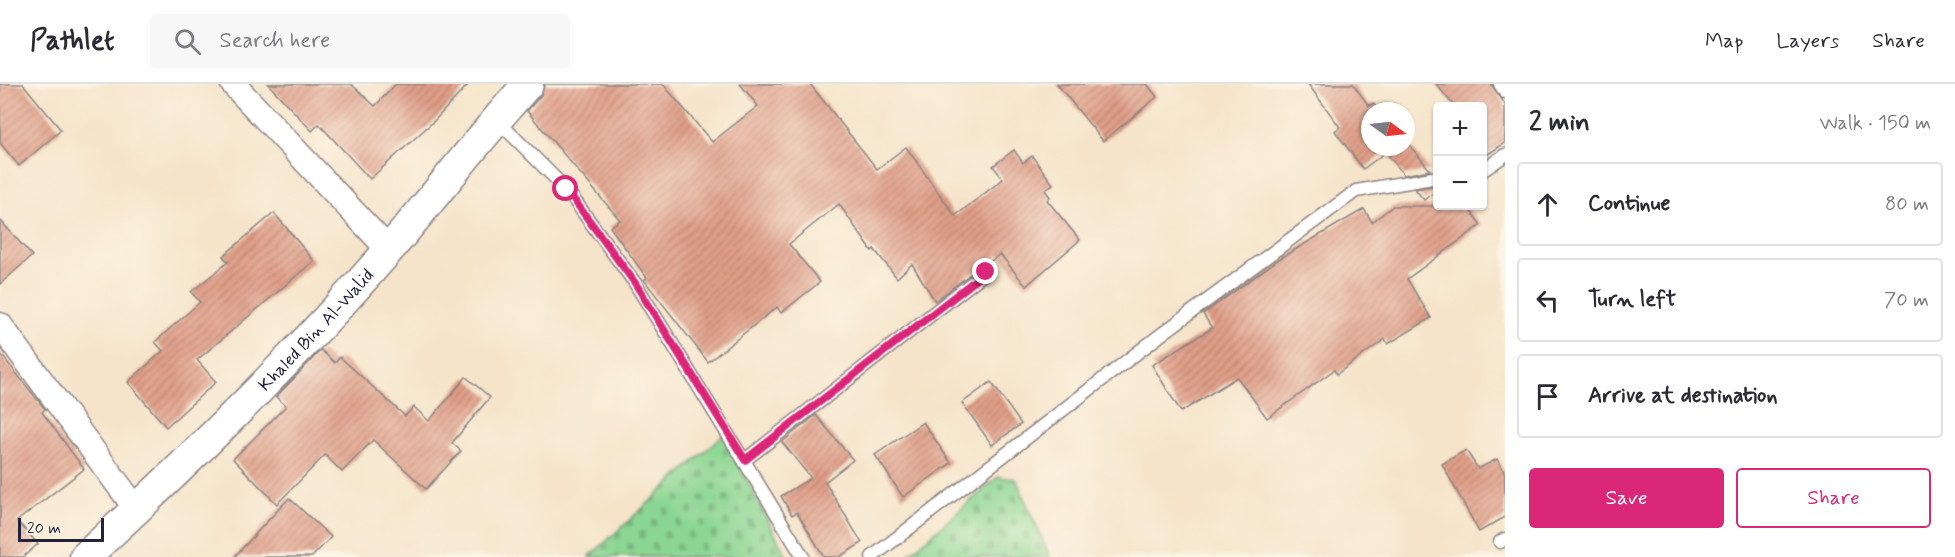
<!DOCTYPE html>
<meta charset="utf-8">
<style>
:root{--surface:#fff;--page:#f7f7f7;--text:#2b2b33;--muted:#7c7c81;--line:#e1e1e2;--accent:#db2777}
body{margin:0;font-family:Mynerve,sans-serif;background:var(--page);color:var(--text)}
.controls{position:absolute;right:18px;top:18px;display:grid;overflow:hidden;border-radius:6px;box-shadow:0 2px 4px #0004}
.controls button{width:54px;height:54px;display:grid;place-items:center;padding:0;border:0;border-bottom:2px solid var(--line);background:var(--surface);color:var(--text);font:30px sans-serif}
.compass{position:absolute;left:1361px;top:18px;width:54px;height:54px;border-radius:50%;background:var(--surface);box-shadow:0 2px 4px #0004;rotate:105deg}
.scale{position:absolute;left:18px;bottom:15px;width:86px;box-sizing:border-box;padding-left:6px;border:3px solid #22223b;border-top:0;font-size:16px;line-height:21px;white-space:nowrap;color:#22223b;-webkit-text-stroke:4px #fcf5e5;paint-order:stroke}
.stop{position:absolute;width:18px;height:18px;margin:-14px;border:4px solid #db2777;border-radius:50%;background:#fff}
.stop.end{background:#db2777;border-color:#fff;box-shadow:0 2px 6px #0008}
.list{margin:0;padding:0;list-style:none}
h2{display:flex;justify-content:space-between;align-items:center;height:78px;margin:0;padding:0 24px;font-size:26px}
h2 small{font-size:20px;font-weight:400;color:var(--muted)}
.list li{display:grid;grid-template-columns:39px 1fr auto;gap:18px;align-items:center;box-sizing:border-box;height:84px;margin:0 12px 12px;padding:0 12px;border:2px solid var(--line);border-radius:6px}
.list b{display:block;font-size:22px;white-space:nowrap}
.list em{font-size:20px;font-style:normal;color:var(--muted)}
.actions{display:flex;gap:12px;padding:18px 24px}
.actions a{flex:1;padding:14px 0;border:2px solid var(--accent);border-radius:6px;text-align:center;font-size:21px;color:var(--accent)}
.actions .main{background:var(--accent);color:#fff}
.icon{flex:none;width:33px;height:33px;fill:none;stroke:currentColor;stroke-width:2;stroke-linecap:round;stroke-linejoin:round}
.map{position:relative;flex:none;width:1505px;height:473px;overflow:hidden}
header{display:flex;align-items:center;gap:36px;box-sizing:border-box;height:84px;padding:0 30px;background:var(--surface);border-bottom:2px solid var(--line)}
header strong{font-size:28px}
nav{display:flex;gap:33px;margin-inline-start:auto;font-size:21px}
.search{width:420px;height:54px;background:var(--page);display:flex;align-items:center;gap:15px;box-sizing:border-box;padding:0 21px;border-radius:6px;color:var(--muted);font-size:22px}
main{display:flex}
aside{flex:1;background:var(--surface)}
.map>svg:first-child{display:block}
</style>
<header>
<strong>Pathlet</strong>
<div class="search"><svg class="icon" aria-label="search" viewBox="0 0 24 24"><circle cx="10" cy="10" r="6"/><path d="M15 15l6 6"/></svg>Search here</div>
<nav><a>Map</a><a>Layers</a><a>Share</a></nav>
</header>
<main>
<div class="map">
<svg width="1505" height="473" viewBox="0 0 1505 473">
<defs>
<pattern id="cemetery-stones" width="16" height="16" patternUnits="userSpaceOnUse" patternTransform="scale(1.5)"><rect width="16" height="16" fill="#8bd692"/><path d="M2 7V4a2 2 0 0 1 4 0v3zM10 15v-3a2 2 0 0 1 4 0v3z" fill="#78b77f"/></pattern>
<pattern id="building-hatch" width="6" height="6" patternUnits="userSpaceOnUse" patternTransform="scale(1.5)"><rect width="6" height="6" fill="#e19f88"/><path d="M-1 1l2-2M0 6l6-6M5 7l2-2" fill="none" stroke="#b68170"/></pattern>
</defs>
<rect width="100%" height="100%" fill="#fcf5e5"/>
<filter id="ink" filterUnits="userSpaceOnUse"><feTurbulence type="fractalNoise" baseFrequency=".0167" numOctaves="2"/><feDisplacementMap in="SourceGraphic" scale="12" xChannelSelector="R" yChannelSelector="G"/><feConvolveMatrix kernelMatrix="1 2 1 2 8 2 1 2 1" color-interpolation-filters="sRGB"/></filter>
<filter id="wash" filterUnits="userSpaceOnUse"><feTurbulence type="fractalNoise" baseFrequency=".008" numOctaves="4" result="noise"/><feDisplacementMap in="SourceGraphic" scale="24" xChannelSelector="R" yChannelSelector="G"/><feGaussianBlur stdDeviation="1.35" result="paint"/><feColorMatrix in="noise" values="0 0 0 0 0 0 0 0 0 0 0 0 0 0 0 0 0 1.4 0 .05"/><feComposite in="paint" operator="in"/></filter>
<g filter="url(#wash)">
<rect width="100%" height="100%" fill="#f5e4ca"/>
<g fill="url(#cemetery-stones)" stroke="#567c66" stroke-width="1.5">
<polygon points="723,351 787,473 589,473"/>
<polygon points="998,393 1016,395 1050,473 906,473"/>
</g>
<g id="blocks">
<g fill="url(#building-hatch)">
<polygon points="0,0 23,0 61,46 19,82 0,59"/>
<polygon points="268,0 351,0 375,22 396,0 469,0 434,37 370,95 319,40 312,47"/>
<polygon points="545,0 663,0 712,58 758,22 740,0 810,0 877,85 906,63 955,132 1003,95 993,82 1014,66 1023,79 1032,72 1053,100 1045,106 1050,113 1047,116 1080,156 1026,202 1000,170 987,180 981,182 935,217 912,180 897,194 874,165 872,167 839,120 789,160 820,198 781,229 777,223 708,278 644,196 647,194 610,143 620,136 527,27 541,11"/>
<polygon points="1057,0 1147,0 1157,13 1103,57"/>
<polygon points="1308,0 1353,0 1369,22 1373,19 1379,27 1370,27 1370,63 1393,63 1363,85 1335,47 1340,43"/>
<polygon points="1436,0 1491,0 1505,20 1505,59 1482,74 1482,22 1454,22"/>
<polygon points="1406,58 1407,58 1430,86 1404,91 1389,72 1400,63 1406,63"/>
<polygon points="1437,101 1437,106 1424,116 1415,105"/>
<polygon points="1393,122 1467,122 1481,141 1407,195 1431,234 1388,260 1385,255 1337,290 1334,286 1267,334 1237,293 1181,328 1152,281 1212,244 1203,230 1279,175 1364,125 1372,138"/>
<polygon points="274,129 314,177 197,276 216,298 166,343 128,298 163,267 155,258 200,218 191,208 228,178 223,172"/>
<polygon points="0,136 32,172 0,200"/>
<polygon points="321,266 335,279 340,273 405,332 414,323 429,337 466,293 490,313 452,359 461,367 426,405 373,356 342,388 325,371 277,420 233,375 286,322 276,313"/>
<polygon points="0,269 45,325 42,328 84,385 17,437 38,460 23,473 0,473"/>
<polygon points="991,298 1021,340 992,361 962,319"/>
<polygon points="816,331 853,376 825,398 862,459 839,473 824,473 797,428 792,431 781,412 811,394 782,358"/>
<polygon points="923,338 951,379 903,413 875,371"/>
<polygon points="1466,366 1478,385 1497,375 1505,390 1505,433 1479,448 1442,380"/>
<polygon points="289,414 331,453 312,473 234,473"/>
</g>
</g>
</g>
<g filter="url(#ink)">
<use href="#blocks" fill-opacity="0" stroke="#8c8382" stroke-width="1.5"/>
<g fill="none" stroke-linecap="round" stroke-linejoin="round">
<g stroke="#8c8382" stroke-width="15">
<g id="service">
<polyline points="1500,0 1505,8"/>
<polyline points="497,36 566,105 635,199 803,473"/>
<polyline points="1482,87 1505,71"/>
<polyline points="745,376 986,188"/>
<polyline points="1500,458 1505,455"/>
<polyline points="872,473 1163,249 1356,107 1438,93"/>
</g>
</g>
<g stroke="#8c8382" stroke-width="27">
<g id="minor">
<polyline points="233,0 389,166"/>
<polyline points="0,241 137,426"/>
</g>
</g>
<g stroke="#8c8382" stroke-width="33">
<g id="tertiary">
<path id="s1" d="M85 473C191 376 294 275 388 167 435 112 479 54 528 0"/>
</g>
</g>
<use href="#service" stroke="#fff" stroke-width="12"/>
<use href="#minor" stroke="#fff" stroke-width="24"/>
<use href="#tertiary" stroke="#fff" stroke-width="30"/>
</g>
</g>
<g fill="none" stroke-linecap="round" stroke-linejoin="round" filter="url(#ink)">
<polyline stroke="#db2777" stroke-width="8" points="566,105 635,199 745,376 986,188"/>
</g>
<g text-anchor="middle" stroke-width="5" stroke-linejoin="round" paint-order="stroke">
<g font-size="18" fill="#22223b" stroke="#fcf5e5">
<text dy="6" stroke="none"><textPath href="#s1" startOffset="324">Khaled Bin Al-Walid</textPath></text>
</g>
</g>
</svg>
<div class="controls">
<button>+</button>
<button>−</button>
</div>
<svg class="compass" viewBox="-18 -18 36 36"><path d="M0-13l5 13h-10z" fill="#e53935"/><path d="M0 13l5-13h-10z" fill="#7c7c81"/></svg>
<div class="scale">20 m</div>
<div class="stop" style="left:566px;top:105px"></div>
<div class="stop end" style="left:986px;top:188px"></div>
</div>
<aside>
<h2>2 min<small>Walk · 150 m</small></h2>
<ul class="list">
<li><svg class="icon" aria-label="ahead" viewBox="0 0 24 24"><path d="M12 20V5M6 11l6-6 6 6"/></svg><div><b>Continue</b></div><em>80 m</em></li>
<li><svg class="icon" aria-label="left" viewBox="0 0 24 24"><path d="M17 20v-9H6M10 6l-5 5 5 5"/></svg><div><b>Turn left</b></div><em>70 m</em></li>
<li><svg class="icon" aria-label="arrive" viewBox="0 0 24 24"><path d="M6 21V4h12l-3 4 3 4H6"/></svg><div><b>Arrive at destination</b></div></li>
</ul>
<div class="actions"><a class="main">Save</a><a>Share</a></div>
</aside>
</main>
